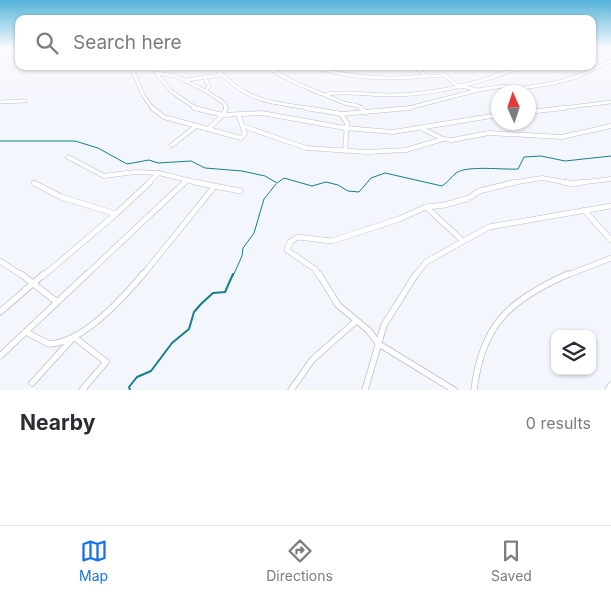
<!DOCTYPE html>
<style>
:root{--surface:#fff;--page:#f7f7f7;--text:#2b2b33;--muted:#7c7c81;--line:#e1e1e2;--accent:#1a73e8}
body{margin:0;font-family:Inter,sans-serif;background:var(--page);color:var(--text)}
.controls{position:absolute;right:15px;bottom:15px;display:grid;overflow:hidden;border-radius:10px;box-shadow:0 1px 4px #0004}
.controls button{width:45px;height:45px;display:grid;place-items:center;padding:0;border:0;border-bottom:1px solid var(--line);background:var(--surface);color:var(--text);font:25px sans-serif}
.compass{position:absolute;left:491px;top:85px;width:45px;height:45px;border-radius:50%;background:var(--surface);box-shadow:0 1px 4px #0004;rotate:357deg}
.list{margin:0;padding:0;list-style:none}
h2{display:flex;justify-content:space-between;align-items:center;height:65px;margin:0;padding:0 20px;font-size:21px}
h2 small{font-size:16px;font-weight:400;color:var(--muted)}
.icon{flex:none;width:28px;height:28px;fill:none;stroke:currentColor;stroke-width:2;stroke-linecap:round;stroke-linejoin:round}
.map{position:relative;flex:none;width:611px;height:390px;overflow:hidden}
.search{position:absolute;background:var(--surface);box-shadow:0 1px 4px #0004;left:15px;right:15px;top:15px;height:55px;display:flex;align-items:center;gap:12px;box-sizing:border-box;padding:0 18px;border-radius:10px;color:var(--muted);font-size:19px}
.sheet{height:135px;background:var(--surface)}
nav{display:flex;justify-content:space-around;align-items:center;box-sizing:border-box;height:70px;border-top:1px solid var(--line);background:var(--surface);font-size:14px;color:var(--muted)}
nav a{display:grid;justify-items:center;gap:2px}
nav .on{color:var(--accent)}
.map>svg:first-child{display:block}
</style>
<div class="map">
<svg width="611" height="390" viewBox="0 0 611 390">
<rect width="100%" height="100%" fill="#f4f6fe"/>
<g fill="none" stroke-linecap="round" stroke-linejoin="round">
<g stroke="#13808c" stroke-width="1">
<path d="M0 141H75L98 148 127 164 149 160 158 163 191 161 205 168 242 171 265 176 277 183 284 178 312 186 326 182 338 185 348 191 359 192 371 178 385 173 442 186C448 182 451 177 456 173 467 165 504 170 518 169L524 157 541 156 565 161 611 156"/>
<polyline points="233,276 242,256 243,248 254,233 264,199 276,184"/>
</g>
<polyline stroke="#13808c" stroke-width="2" points="130,390 129,387 137,377 151,371 172,343 189,329 194,312 201,304 213,293 225,292 233,274"/>
<g stroke="#bcbec6" stroke-width="4">
<g id="minor-far3">
<polyline points="131,66 143,95 153,109"/>
<path d="M214 66C247 103 267 101 313 109"/>
<path d="M266 66C289 82 318 92 344 103 350 105 358 104 362 109"/>
<path d="M312 66C350 79 387 80 426 76"/>
<polyline points="375,66 406,66"/>
<polyline points="415,66 426,76 446,76"/>
<polyline points="433,66 457,85 477,90"/>
<polyline points="205,78 209,86 206,91 224,103 226,109"/>
<polyline points="186,80 220,75"/>
<path d="M327 94C349 91 370 95 392 95 437 94 481 83 522 66"/>
<polyline points="0,102 25,101"/>
<polyline points="197,109 172,92 156,73 175,76 206,91"/>
<polyline points="405,109 478,90 504,86 517,89 554,83 576,77 611,61"/>
<polyline points="554,109 611,102"/>
</g>
</g>
<g stroke="#bcbec6" stroke-width="5">
<g id="minor-far2">
<polyline points="152,108 164,117 241,138 245,134 239,116"/>
<polyline points="194,108 223,115 262,113 345,128 393,132 498,115"/>
<polyline points="306,108 342,114 410,108"/>
<polyline points="361,108 366,113"/>
<polyline points="528,112 564,108"/>
<polyline points="341,114 347,123 345,151"/>
<polyline points="243,126 306,148 367,152 406,150 443,139"/>
<polyline points="208,129 223,115 226,108"/>
<polyline points="423,129 443,139 452,140 489,133 562,137 611,126"/>
<polyline points="172,145 195,127"/>
<polyline points="68,157 104,176 135,172 159,173 199,183"/>
<polyline points="148,183 159,173"/>
<polyline points="184,183 187,180"/>
<polyline points="511,183 542,178 570,183"/>
<polyline points="577,183 611,179"/>
</g>
</g>
<g stroke="#bcbec6" stroke-width="6">
<g id="minor-far1">
<polyline points="194,182 240,191"/>
<polyline points="563,182 574,184 582,182"/>
<polyline points="34,183 61,197 116,214"/>
<polyline points="426,207 463,241"/>
<polyline points="584,210 611,240"/>
<polyline points="0,261 23,276"/>
<polyline points="43,276 116,214 150,182"/>
<polyline points="85,276 185,182"/>
<polyline points="142,276 214,187"/>
<polyline points="319,276 315,269 287,250 290,242 298,237 332,241 399,219 426,207 445,205 469,198 479,191 516,182"/>
<polyline points="415,276 426,262 489,227 611,206"/>
<polyline points="565,276 611,258"/>
</g>
</g>
<g stroke="#bcbec6" stroke-width="7">
<g id="minor">
<polyline points="21,274 57,302"/>
<polyline points="319,274 338,305 368,330 379,344 454,390"/>
<polyline points="0,312 44,274"/>
<path d="M26 332 49 344C83 343 123 298 143 274"/>
<polyline points="0,356 87,274"/>
<polyline points="32,383 74,337 106,362 82,390"/>
<polyline points="291,390 312,360 356,321"/>
<polyline points="365,390 384,325 416,274"/>
<path d="M474 390C482 324 509 301 568 274"/>
<polyline points="608,390 611,385"/>
</g>
</g>
<use href="#minor-far3" stroke="#fff" stroke-width="3"/>
<use href="#minor-far2" stroke="#fff" stroke-width="4"/>
<use href="#minor-far1" stroke="#fff" stroke-width="5"/>
<use href="#minor" stroke="#fff" stroke-width="5.5"/>
</g>
<linearGradient id="sky" x2="0" y2="1"><stop stop-color="#54b3d9"/><stop offset="0.47" stop-color="#fafbff"/><stop offset="1" stop-color="#fafbff" stop-opacity="0"/></linearGradient>
<rect width="611" height="103" fill="url(#sky)"/>
</svg>
<div class="controls">
<button><svg class="icon" aria-label="layers" viewBox="0 0 24 24"><path d="M12 4l9 5-9 5-9-5zM3 14l9 5 9-5"/></svg></button>
</div>
<svg class="compass" viewBox="-18 -18 36 36"><path d="M0-13l5 13h-10z" fill="#e53935"/><path d="M0 13l5-13h-10z" fill="#7c7c81"/></svg>
<div class="search"><svg class="icon" aria-label="search" viewBox="0 0 24 24"><circle cx="10" cy="10" r="6"/><path d="M15 15l6 6"/></svg>Search here</div>
</div>
<section class="sheet">
<h2>Nearby<small>0 results</small></h2>
<ul class="list">
</ul>
</section>
<nav>
<a class="on"><svg class="icon" aria-label="map" viewBox="0 0 24 24"><path d="M3 6l6-2 6 2 6-2v14l-6 2-6-2-6 2zM9 4v14M15 6v14"/></svg>Map</a>
<a><svg class="icon" aria-label="directions" viewBox="0 0 24 24"><path d="M12 3l9 9-9 9-9-9zM9 14v-3h6M13 9l2 2-2 2"/></svg>Directions</a>
<a><svg class="icon" aria-label="saved" viewBox="0 0 24 24"><path d="M7 4h10v16l-5-4-5 4z"/></svg>Saved</a>
</nav>
